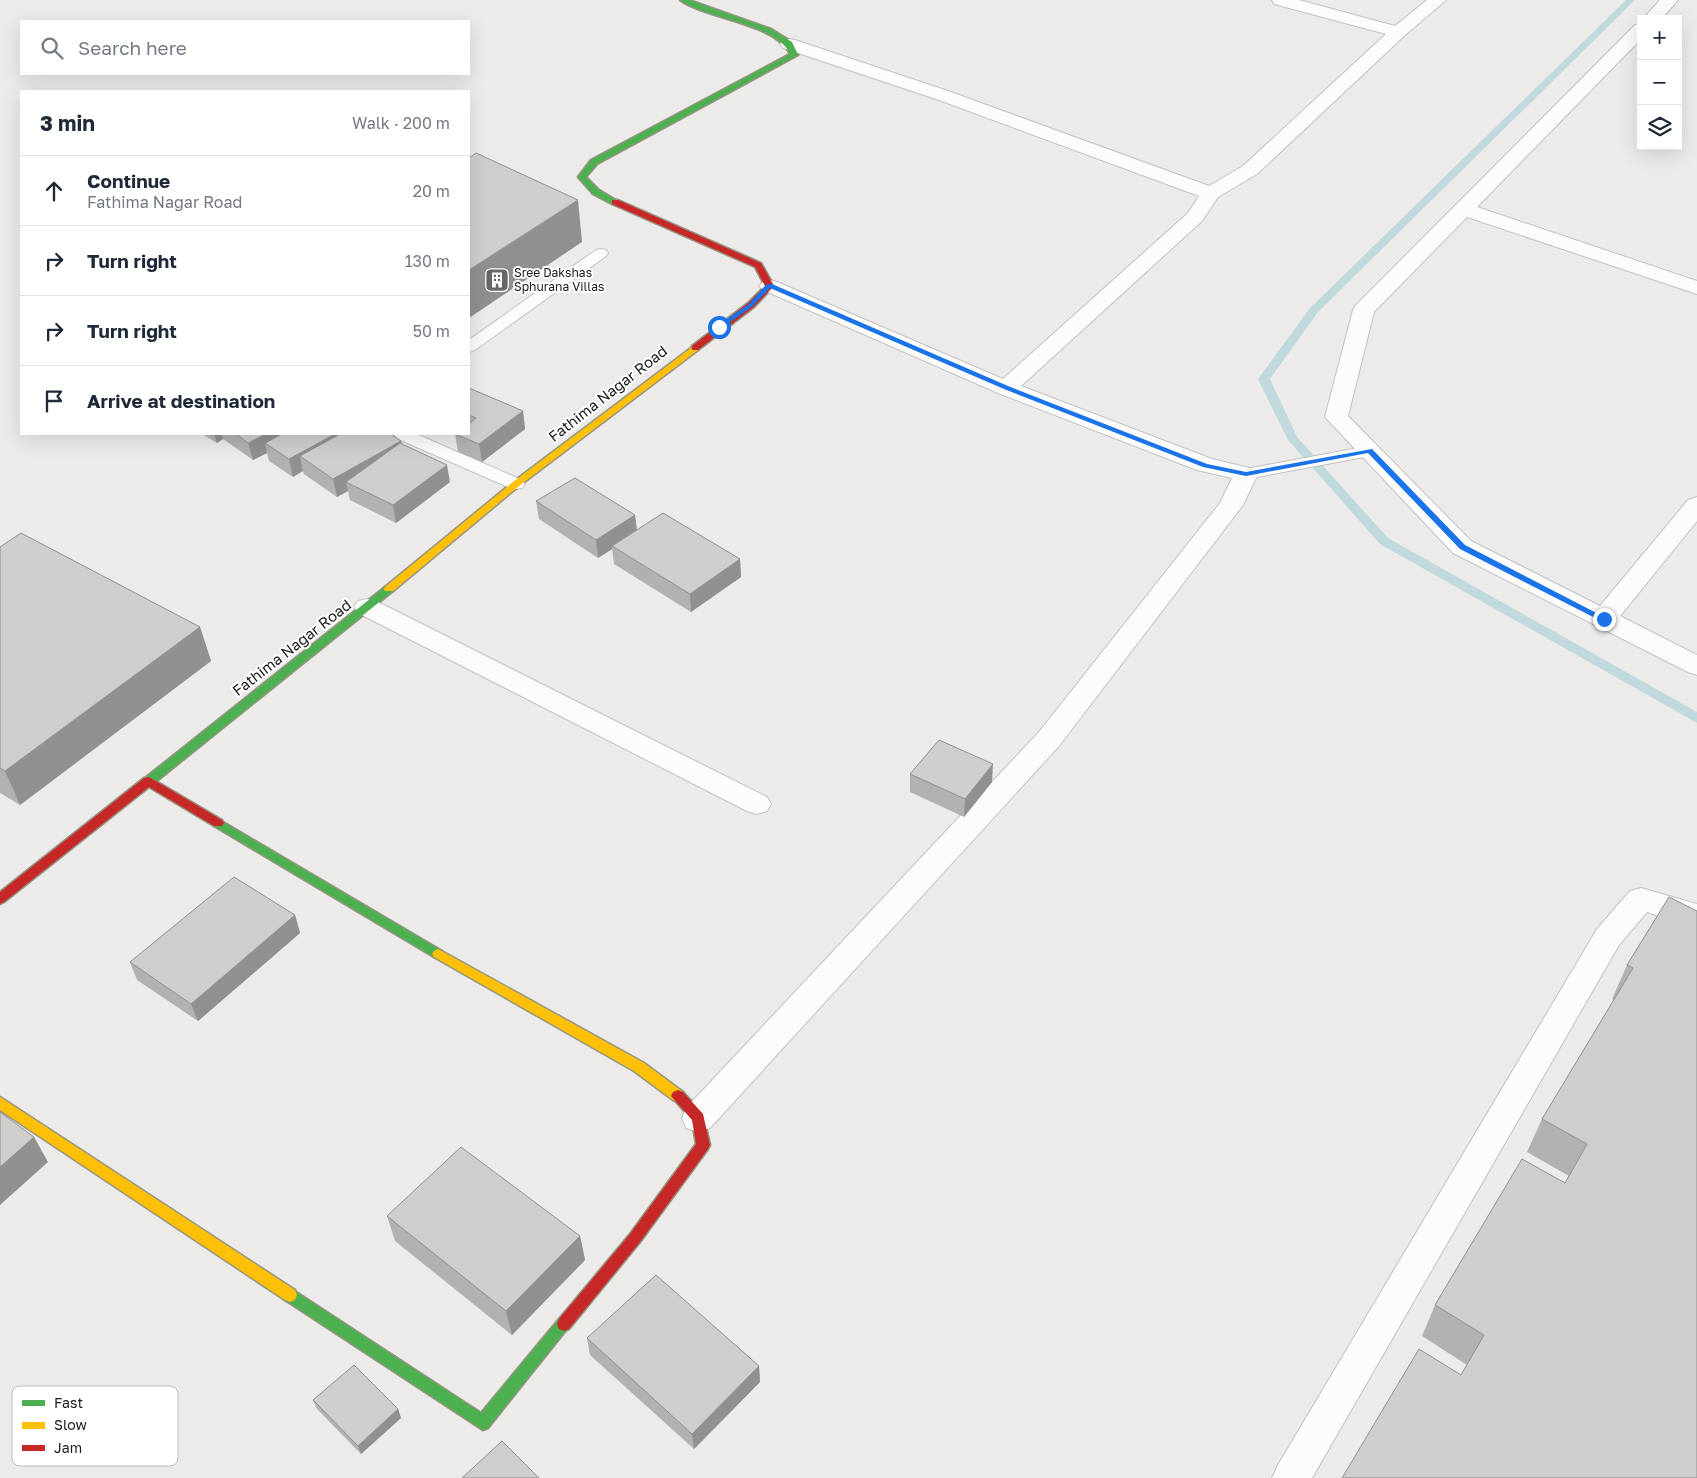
<!DOCTYPE html>
<meta charset="utf-8">
<style>
:root{--surface:#fff;--page:#f2f2f3;--text:#1f2937;--muted:#747a83;--line:#e0e1e3}
body{margin:0;font-family:"Golos Text",sans-serif;background:var(--page);color:var(--text)}
.controls{position:absolute;right:15px;top:15px;display:grid;overflow:hidden;border-radius:0px;box-shadow:0 5px 20px #0002}
.controls button{width:45px;height:45px;display:grid;place-items:center;padding:0;border:0;border-bottom:1px solid var(--line);background:var(--surface);color:var(--text);font:25px sans-serif}
.stop{position:absolute;width:15px;height:15px;margin:-11px;border:4px solid #1a73e8;border-radius:50%;background:#fff}
.stop.end{background:#1a73e8;border-color:#fff;box-shadow:0 1px 5px #0008}
.list{margin:0;padding:0;list-style:none}
h2{display:flex;justify-content:space-between;align-items:center;height:65px;margin:0;padding:0 20px;font-size:21px}
h2 small{font-size:16px;font-weight:400;color:var(--muted)}
.list li{display:grid;grid-template-columns:32px 1fr auto;gap:15px;align-items:center;box-sizing:border-box;height:70px;padding:0 20px;border-top:1px solid var(--line)}
.list b{display:block;font-size:19px;white-space:nowrap}
.list p{margin:0;font-size:16px;white-space:nowrap;color:var(--muted)}
.list em{font-size:16px;font-style:normal;color:var(--muted)}
.icon{flex:none;width:28px;height:28px;fill:none;stroke:currentColor;stroke-width:2;stroke-linecap:round;stroke-linejoin:round}
.map{position:relative;flex:none;width:1697px;height:1478px;overflow:hidden}
.search{position:absolute;background:var(--surface);box-shadow:0 5px 20px #0002;left:20px;top:20px;width:450px;height:55px;display:flex;align-items:center;gap:12px;box-sizing:border-box;padding:0 18px;border-radius:0px;color:var(--muted);font-size:19px}
.panel{position:absolute;background:var(--surface);box-shadow:0 5px 20px #0002;left:20px;top:90px;width:450px;height:345px;border-radius:0px}
.map>svg:first-child{display:block}
</style>
<div class="map">
<svg width="1697" height="1478" viewBox="0 0 1697 1478">
<rect width="100%" height="100%" fill="#edebe9"/>
<g fill="none" stroke-linecap="round" stroke-linejoin="round">
<polygon fill="#c0d9dd" fill-rule="evenodd" points="1626,0 1635,0 1318,312 1270,379 1297,437 1388,538 1697,712 1697,723 1380,544 1288,440 1258,379 1310,308"/>
<g stroke="#c3c2c1" stroke-width="2">
<g id="lane">
<polygon points="601,249 606,250 608,253 606,256 475,350 469,352 469,340 596,250"/>
<polygon points="394,434 416,434 522,480 525,484 522,488 516,489 510,488 396,438"/>
<polygon points="1369,446 1375,447 1378,451 1375,455 1246,479 1240,478 1237,474 1240,470 1246,469"/>
</g>
</g>
<g stroke="#c3c2c1" stroke-width="2">
<g id="street">
<polygon points="1272,0 1299,0 1395,26 1427,0 1446,0 1404,36 1257,174 1218,197 1202,221 1021,386 1212,459 1254,469 1258,474 1243,505 1059,746 710,1128 698,1132 686,1128 682,1118 686,1108 1039,732 1220,503 1232,478 1197,470 998,393 763,290 759,286 763,282 770,280 777,282 1003,379 1188,213 1199,196 939,100 783,48 780,44 783,40 789,39 795,40 951,92 1209,186 1243,166 1386,34 1274,4"/>
<polygon points="1660,0 1678,0 1661,19 1643,19"/>
<polygon points="1641,24 1641,39 1477,207 1697,281 1697,294 1467,217 1374,312 1348,416 1471,541 1600,606 1688,500 1697,497 1697,521 1620,616 1697,655 1697,675 1688,672 1453,553 1325,417 1353,310 1356,305 1635,25"/>
<polygon points="367,599 376,601 767,797 771,804 767,811 757,814 747,811 358,613 354,607 358,601"/>
<polygon points="1641,888 1697,904 1697,929 1647,912 1619,945 1312,1478 1272,1478 1278,1465 1597,929 1630,891"/>
</g>
</g>
<g stroke="#959582" stroke-width="3">
<g id="fast">
<path d="M680 0H689L771 29 792 42 798 55 597 164 586 177 599 190 619 202 612 204 593 194 578 177 591 160 790 54C776 23 706 19 680 0Z"/>
<polygon points="389,586 394,589 393,591 153,784 145,784 143,781 145,778 385,587"/>
<polygon points="218,819 442,951 444,954 442,957 438,959 434,957 214,826 212,823 214,820"/>
<polygon points="290,1288 481,1413 559,1319 564,1317 569,1319 571,1324 488,1428 483,1430 285,1300 283,1295 285,1290"/>
</g>
</g>
<g stroke="#959582" stroke-width="3">
<g id="slow">
<polygon points="695,345 699,348 698,350 519,486 393,591 385,591 384,589 385,587 513,482"/>
<polygon points="438,949 644,1063 683,1092 685,1096 683,1100 678,1102 673,1100 634,1071 434,957 432,954 434,951"/>
<polygon points="0,1097 295,1290 297,1295 295,1300 290,1302 285,1300 0,1110"/>
</g>
</g>
<g stroke="#959582" stroke-width="3">
<g id="jam">
<polygon points="612,200 618,200 761,263 774,286 754,307 698,350 692,350 692,346 748,303 765,286 755,267 612,204"/>
<polygon points="149,777 222,820 224,823 222,826 214,826 149,787 4,902 0,904 0,892 144,778"/>
<polygon points="678,1090 683,1092 703,1114 710,1145 708,1149 640,1242 569,1329 564,1331 559,1329 557,1324 559,1319 630,1234 696,1144 692,1120 671,1096 673,1092"/>
</g>
</g>
<use href="#lane" fill="#fcfcfc" fill-rule="evenodd"/>
<use href="#street" fill="#fcfcfc" fill-rule="evenodd"/>
<use href="#fast" fill="#4caf50" fill-rule="evenodd"/>
<use href="#slow" fill="#ffc107" fill-rule="evenodd"/>
<use href="#jam" fill="#c62828" fill-rule="evenodd"/>
</g>
<g fill="#b3b1af">
<polygon points="469,388 523,411 525,429 482,462 458,452 455,434 469,434"/>
<polygon points="202,434 391,434 401,441 402,444 450,482 396,523 350,500 348,491 337,497 304,474 303,471 293,477 269,461 267,453 253,460 223,439 217,443"/>
<polygon points="536,501 635,515 637,530 740,559 741,577 691,612 614,564 612,549 598,558 539,519"/>
<polygon points="0,547 200,627 211,661 20,805 0,793"/>
<polygon points="910,774 992,782 964,817 910,792"/>
<polygon points="1669,897 1697,1478 1461,1375 1467,1365 1422,1336 1435,1305 1565,1183 1569,1176 1527,1152 1542,1119 1614,1000 1612,999 1627,965"/>
<polygon points="295,915 300,933 198,1021 137,980 130,962"/>
<polygon points="387,1216 580,1236 585,1260 512,1335 395,1241"/>
<polygon points="587,1338 759,1366 760,1382 694,1449 590,1355"/>
<polygon points="313,1400 398,1409 401,1418 361,1454 317,1409"/>
</g>
<g fill="#92908f">
<polygon points="578,200 582,242 469,318 469,270"/>
<polygon points="523,411 525,429 482,462 479,444"/>
<polygon points="214,434 221,434 223,439 217,443"/>
<polygon points="266,434 305,434 265,443 267,453 253,460 248,443"/>
<polygon points="335,434 358,434 300,456 303,471 293,477 289,459"/>
<polygon points="401,441 405,458 346,482 348,491 337,497 333,479"/>
<polygon points="447,465 450,482 396,523 393,505"/>
<polygon points="635,515 637,533 612,546 612,549 598,558 596,540"/>
<polygon points="740,559 741,577 691,612 690,594"/>
<polygon points="200,627 211,661 20,805 5,771"/>
<polygon points="993,764 992,782 964,817 965,799"/>
<polygon points="295,915 300,933 198,1021 191,1004"/>
<polygon points="34,1137 48,1162 0,1205 0,1167"/>
<polygon points="580,1236 585,1260 512,1335 506,1311"/>
<polygon points="759,1366 760,1382 694,1449 692,1434"/>
<polygon points="398,1409 401,1418 361,1454 358,1446"/>
</g>
<g fill="#d0cecc" stroke="#92908f">
<polygon points="476,153 578,200 469,270 469,158"/>
<polygon points="469,388 523,411 479,444 455,434 469,434 469,424 476,418 469,415"/>
<polygon points="236,434 266,434 248,443"/>
<polygon points="282,434 335,434 289,459 265,443"/>
<polygon points="340,434 391,434 401,441 333,479 300,456"/>
<polygon points="400,443 447,465 393,505 346,482"/>
<polygon points="575,478 635,515 596,540 536,501"/>
<polygon points="663,513 740,559 690,594 612,546"/>
<polygon points="21,533 200,627 5,771 0,768 0,547"/>
<polygon points="939,740 993,764 965,799 910,774"/>
<polygon points="234,877 295,915 191,1004 130,962"/>
<polygon points="1669,897 1697,911 1697,1478 1342,1478 1419,1349 1461,1375 1484,1335 1435,1305 1522,1159 1565,1183 1587,1144 1542,1119 1633,968 1627,965"/>
<polygon points="0,1112 34,1137 0,1167"/>
<polygon points="461,1147 580,1236 506,1311 387,1216"/>
<polygon points="656,1275 759,1366 692,1434 587,1338"/>
<polygon points="354,1365 398,1409 358,1446 313,1400"/>
<polygon points="502,1441 539,1478 462,1478"/>
</g>
<polygon fill="#1a73e8" points="767,284 772,284 1008,386 1207,464 1246,472 1372,449 1465,545 1608,619 1601,621 1460,549 1368,453 1246,476 1203,467 1004,389 770,288 753,306 722,328 717,328 717,326 749,304"/>
<defs>
<g id="building-square" transform="scale(1.25)"><rect x="-9" y="-9" width="18" height="18" rx="4" fill="#686766" stroke="#fff"/><path d="M-4-6H4V6H1V3H-1V6H-4ZM-2.5-4.3h1.7v1.8h-1.7ZM.8-4.3h1.7v1.8H.8ZM-2.5-1h1.7V.8h-1.7ZM.8-1h1.7V.8H.8Z" fill="#fff"/></g>
</defs>
<g fill-rule="evenodd">
<use href="#building-square" x="497" y="280"/>
</g>
<g text-anchor="middle" stroke-width="4" stroke-linejoin="round" paint-order="stroke">
<g font-size="12" fill="#202020" stroke="#fff" text-anchor="start">
<text x="514" y="277">Sree Dakshas<tspan x="514" dy="14">Sphurana Villas</tspan></text>
</g>
<g font-size="15" fill="#202020" stroke="#fff">
<text transform="translate(608 394) rotate(-38)" y="5">Fathima Nagar Road</text>
<text transform="translate(292 648) rotate(-38)" y="5">Fathima Nagar Road</text>
</g>
</g>
<rect x="12" y="1386" width="166" height="80" rx="8" fill="#fff" stroke="#bcbcbc" stroke-width="1"/>
<rect x="22" y="1400" width="23" height="6" fill="#4caf50"/>
<rect x="22" y="1422" width="23" height="7" fill="#ffc107"/>
<rect x="22" y="1445" width="23" height="6" fill="#c62828"/>
<g font-size="14" fill="#202020">
<text x="54" y="1408">Fast</text>
<text x="54" y="1430">Slow</text>
<text x="54" y="1453">Jam</text>
</g>
</svg>
<div class="controls">
<button>+</button>
<button>−</button>
<button><svg class="icon" aria-label="layers" viewBox="0 0 24 24"><path d="M12 4l9 5-9 5-9-5zM3 14l9 5 9-5"/></svg></button>
</div>
<div class="stop" style="left:719px;top:327px"></div>
<div class="stop end" style="left:1604px;top:619px"></div>
<div class="search"><svg class="icon" aria-label="search" viewBox="0 0 24 24"><circle cx="10" cy="10" r="6"/><path d="M15 15l6 6"/></svg>Search here</div>
<section class="panel">
<h2>3 min<small>Walk · 200 m</small></h2>
<ul class="list">
<li><svg class="icon" aria-label="ahead" viewBox="0 0 24 24"><path d="M12 20V5M6 11l6-6 6 6"/></svg><div><b>Continue</b><p>Fathima Nagar Road</p></div><em>20 m</em></li>
<li><svg class="icon" aria-label="right" viewBox="0 0 24 24"><path d="M7 20v-9h11M14 6l5 5-5 5"/></svg><div><b>Turn right</b></div><em>130 m</em></li>
<li><svg class="icon" aria-label="right" viewBox="0 0 24 24"><path d="M7 20v-9h11M14 6l5 5-5 5"/></svg><div><b>Turn right</b></div><em>50 m</em></li>
<li><svg class="icon" aria-label="arrive" viewBox="0 0 24 24"><path d="M6 21V4h12l-3 4 3 4H6"/></svg><div><b>Arrive at destination</b></div></li>
</ul>
</section>
</div>
